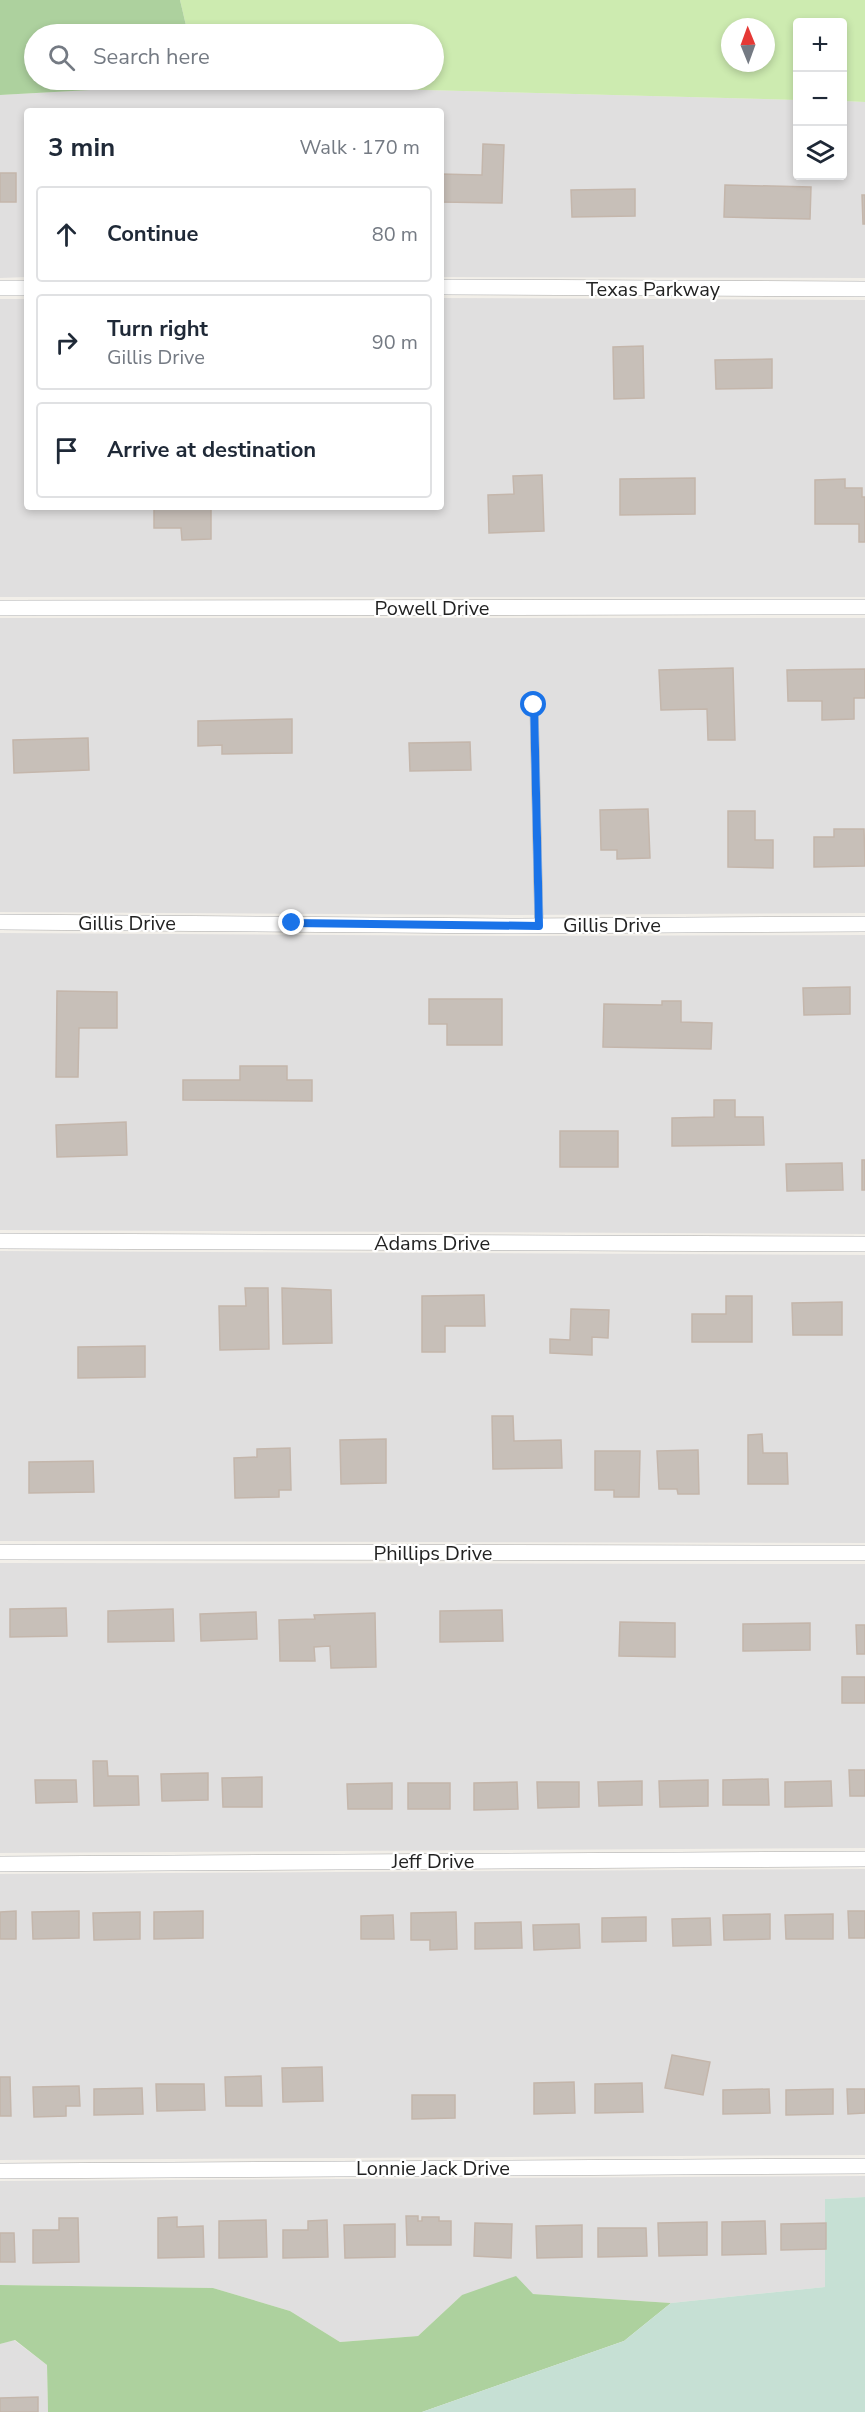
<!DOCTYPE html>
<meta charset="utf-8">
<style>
:root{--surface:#fff;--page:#f2f2f3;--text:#1f2937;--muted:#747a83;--line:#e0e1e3}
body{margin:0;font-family:"Nunito Sans",sans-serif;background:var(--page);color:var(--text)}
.controls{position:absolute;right:18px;top:18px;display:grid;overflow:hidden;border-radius:6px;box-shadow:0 3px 9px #0003}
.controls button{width:54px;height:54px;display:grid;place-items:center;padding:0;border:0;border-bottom:2px solid var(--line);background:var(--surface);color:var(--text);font:30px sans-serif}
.compass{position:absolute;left:721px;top:18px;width:54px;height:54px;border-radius:50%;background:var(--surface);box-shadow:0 3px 9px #0003;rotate:359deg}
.stop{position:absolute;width:18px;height:18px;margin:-14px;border:4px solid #1a73e8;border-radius:50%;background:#fff}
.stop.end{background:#1a73e8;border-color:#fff;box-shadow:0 2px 6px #0008}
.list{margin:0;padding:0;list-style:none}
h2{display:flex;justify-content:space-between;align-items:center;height:78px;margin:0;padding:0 24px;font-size:26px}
h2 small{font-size:20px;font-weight:400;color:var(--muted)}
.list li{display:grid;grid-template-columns:39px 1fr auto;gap:18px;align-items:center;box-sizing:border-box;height:96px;margin:0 12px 12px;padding:0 12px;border:2px solid var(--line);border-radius:6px}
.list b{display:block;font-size:22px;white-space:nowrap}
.list p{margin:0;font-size:20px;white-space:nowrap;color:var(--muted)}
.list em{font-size:20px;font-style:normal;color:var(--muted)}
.icon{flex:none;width:33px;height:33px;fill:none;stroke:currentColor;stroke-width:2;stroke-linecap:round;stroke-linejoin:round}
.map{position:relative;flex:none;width:865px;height:2412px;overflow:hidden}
.search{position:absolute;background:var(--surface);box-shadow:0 3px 9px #0003;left:24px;top:24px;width:420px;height:66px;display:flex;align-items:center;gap:15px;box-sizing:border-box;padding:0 21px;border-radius:33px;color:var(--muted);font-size:22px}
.panel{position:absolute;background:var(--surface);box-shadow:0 3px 9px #0003;left:24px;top:108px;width:420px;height:402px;border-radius:6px}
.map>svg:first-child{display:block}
</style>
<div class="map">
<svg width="865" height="2412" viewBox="0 0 865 2412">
<rect width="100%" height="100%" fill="#f2efe9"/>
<g fill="#e0dfdf">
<polygon points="199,84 797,100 798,176 842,176 843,101 865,102 865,278 441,277 441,111 27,111 27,277 0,278 0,95"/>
<polygon points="441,298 865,300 865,597 0,597 0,299 27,299 27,507 441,507"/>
<polygon points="0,618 865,618 865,913 519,915 0,912"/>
<polygon points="0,933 519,936 865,935 865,1234 0,1230"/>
<polygon points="0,1251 865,1255 865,1543 0,1541"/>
<polygon points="0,1563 865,1564 865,1848 0,1853"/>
<polygon points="865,1869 865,2155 0,2160 0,1874"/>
<polygon points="865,2176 865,2197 825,2199 825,2287 671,2303 533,2294 462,2295 418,2336 340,2342 290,2311 213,2288 0,2285 0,2181"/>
<polygon points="14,2340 47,2365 48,2412 0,2412 0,2344"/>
</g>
<path fill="#cdebb0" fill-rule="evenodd" d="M180 0H865V102L843 101 842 22H798L797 100 199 84 198 80H434V34H188ZM730 27H766V63H730Z"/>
<g fill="#add19e">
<polygon points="0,0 180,0 188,34 34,34 34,80 198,80 199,84 0,95"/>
<polygon points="516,2276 533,2294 671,2303 624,2341 422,2412 48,2412 47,2365 15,2340 0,2344 0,2285 213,2288 290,2311 340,2342 418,2336 462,2295"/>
</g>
<polygon fill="#c6e0d4" points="865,2197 865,2412 422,2412 624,2341 671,2303 825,2287 825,2199"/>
<g fill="#c7bfb8" stroke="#c4b6ab" stroke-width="1.5">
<polygon points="483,144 504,145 502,203 441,202 441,174 482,175"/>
<rect x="0" y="173" width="16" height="29"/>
<polygon points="725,185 811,187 810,219 724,217"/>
<polygon points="635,189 635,216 572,217 571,190"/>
<polygon points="862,195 865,195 865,224 863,224"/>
<polygon points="643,346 644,398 614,399 613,347"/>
<polygon points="772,359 772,388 716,389 715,360"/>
<polygon points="542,475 544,531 489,533 488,495 514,494 513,476"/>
<polygon points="695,478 695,514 620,515 620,479"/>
<polygon points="845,479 845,488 862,488 862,497 865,497 865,542 859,542 859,524 815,524 815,480"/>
<polygon points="154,507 211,507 211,539 182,540 181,528 154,528"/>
<polygon points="733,668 735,740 708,740 707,709 661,710 659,670"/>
<polygon points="865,669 865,698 854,698 854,719 822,720 822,701 788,701 787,670"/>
<polygon points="292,719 292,753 222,754 222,745 198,746 198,721"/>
<polygon points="88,738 89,770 14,773 13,740"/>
<polygon points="470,742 471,770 410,771 409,743"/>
<polygon points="648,809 650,858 617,859 617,850 601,850 600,810"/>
<polygon points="728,811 755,811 755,840 773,840 773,868 728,867"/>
<polygon points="834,829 864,829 865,866 814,867 814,837 834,837"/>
<polygon points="850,987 850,1014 804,1015 803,988"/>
<polygon points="57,991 117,992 117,1028 79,1028 78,1077 56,1077"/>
<polygon points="429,999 502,999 502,1045 447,1045 447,1024 429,1024"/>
<polygon points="662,1001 681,1001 681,1022 712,1023 711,1049 603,1047 604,1004 662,1005"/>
<polygon points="240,1066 287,1066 287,1080 312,1080 312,1101 183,1100 183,1080 240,1080"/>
<polygon points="714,1100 735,1100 735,1117 763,1117 764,1145 672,1146 672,1118 714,1117"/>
<polygon points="126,1122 127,1155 57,1157 56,1125"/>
<rect x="560" y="1131" width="58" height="36"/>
<rect x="862" y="1160" width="3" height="30"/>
<polygon points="842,1163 843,1190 787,1191 786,1164"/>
<polygon points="245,1288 268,1288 269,1349 220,1350 219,1306 246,1306"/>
<polygon points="282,1288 331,1290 332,1343 283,1344"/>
<polygon points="484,1295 485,1326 445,1326 445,1352 422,1352 422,1296"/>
<polygon points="726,1296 752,1296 752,1342 692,1342 692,1314 726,1314"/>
<polygon points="842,1302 842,1335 793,1335 792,1303"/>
<polygon points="571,1309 609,1310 608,1338 592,1337 592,1355 550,1353 550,1339 570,1340"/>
<polygon points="145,1346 145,1377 78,1378 78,1347"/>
<polygon points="492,1416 513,1416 514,1441 561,1440 562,1468 493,1469"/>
<polygon points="762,1434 763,1453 787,1453 788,1484 748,1484 748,1435"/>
<polygon points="386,1439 386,1483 341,1484 340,1440"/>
<polygon points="290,1448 291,1490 279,1490 279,1497 235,1498 234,1458 257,1457 257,1449"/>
<polygon points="698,1450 699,1494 678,1494 677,1489 659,1489 657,1451"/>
<polygon points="595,1451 640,1451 639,1497 614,1497 614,1490 595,1490"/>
<polygon points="93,1461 94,1492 29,1493 29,1462"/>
<polygon points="66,1608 67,1636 10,1637 10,1609"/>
<polygon points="173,1609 174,1641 108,1642 108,1611"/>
<polygon points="502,1610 503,1641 440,1642 440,1611"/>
<polygon points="256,1612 257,1639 201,1641 200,1614"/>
<polygon points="375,1613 376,1667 331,1668 330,1646 314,1647 315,1661 280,1661 279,1620 315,1619 314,1615"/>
<polygon points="620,1622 675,1623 675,1657 619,1656"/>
<polygon points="810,1623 810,1650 743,1651 743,1624"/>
<polygon points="856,1625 865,1625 865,1654 857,1654"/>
<rect x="842" y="1677" width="23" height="26"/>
<polygon points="93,1761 107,1761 108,1776 138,1776 139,1805 94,1806"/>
<polygon points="849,1770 865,1770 865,1796 850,1796"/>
<polygon points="208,1773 208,1800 162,1801 161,1774"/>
<polygon points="262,1777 262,1807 223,1807 222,1778"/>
<polygon points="768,1779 769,1805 723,1805 723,1780"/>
<polygon points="35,1780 76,1780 77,1802 36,1803"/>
<polygon points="708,1780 708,1806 660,1807 659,1781"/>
<polygon points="642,1781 642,1805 599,1806 598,1782"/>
<polygon points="831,1781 832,1806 785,1807 785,1782"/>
<polygon points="517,1782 518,1809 474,1810 474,1783"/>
<polygon points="537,1782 579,1782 579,1807 538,1808"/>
<polygon points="392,1783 392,1809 348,1809 347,1784"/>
<rect x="408" y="1783" width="42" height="26"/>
<polygon points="16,1911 16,1939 0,1939 0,1912"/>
<polygon points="79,1911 79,1938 33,1939 32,1912"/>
<polygon points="203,1911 203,1938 154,1939 154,1912"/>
<polygon points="848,1911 865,1911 865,1938 849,1938"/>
<polygon points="140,1912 140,1939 94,1940 93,1913"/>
<polygon points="456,1912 457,1949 430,1950 430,1940 411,1940 411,1913"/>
<polygon points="770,1914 770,1939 724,1940 723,1915"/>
<polygon points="833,1914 833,1939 786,1939 785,1915"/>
<polygon points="393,1915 394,1939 361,1939 361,1916"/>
<polygon points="646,1917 646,1941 602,1942 602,1918"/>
<polygon points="710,1918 711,1945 673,1946 672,1919"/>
<polygon points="521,1922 522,1948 475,1949 475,1923"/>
<polygon points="579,1924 580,1948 534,1950 533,1925"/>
<polygon points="672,2055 710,2062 703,2095 665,2088"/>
<polygon points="322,2067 323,2101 283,2102 282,2068"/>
<polygon points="261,2076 262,2106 226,2106 225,2077"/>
<polygon points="0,2077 10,2077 11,2116 0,2116"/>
<polygon points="574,2082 575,2113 534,2114 534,2083"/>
<polygon points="642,2083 643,2112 595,2113 595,2084"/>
<polygon points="156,2084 204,2084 205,2110 157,2111"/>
<polygon points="79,2086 80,2106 66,2106 66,2116 34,2117 33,2087"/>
<polygon points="142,2088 143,2114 94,2115 94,2089"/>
<polygon points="769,2089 770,2113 723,2114 723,2090"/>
<polygon points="833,2089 833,2114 786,2115 786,2090"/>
<polygon points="847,2089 865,2089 865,2113 848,2114"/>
<polygon points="412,2095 455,2095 455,2118 412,2119"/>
<polygon points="406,2216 418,2216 418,2221 422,2221 422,2217 439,2217 439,2221 451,2221 451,2245 407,2245"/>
<polygon points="177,2217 177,2227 203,2226 204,2257 158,2258 158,2218"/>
<polygon points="59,2218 78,2218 79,2262 33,2263 33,2230 59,2230"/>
<polygon points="266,2220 267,2257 219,2258 219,2221"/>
<polygon points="327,2220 328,2257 283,2258 283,2230 308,2230 308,2221"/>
<polygon points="765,2221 766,2254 722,2255 722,2222"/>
<polygon points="707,2222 707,2255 659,2256 658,2223"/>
<polygon points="475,2223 512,2224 511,2258 474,2256"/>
<polygon points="826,2223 826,2249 781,2250 781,2224"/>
<polygon points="395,2224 395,2257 345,2258 344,2225"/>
<polygon points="582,2225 582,2257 537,2258 536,2226"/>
<polygon points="598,2228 646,2228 647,2256 598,2257"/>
<polygon points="0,2233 14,2233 15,2262 0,2262"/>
<polygon points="38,2397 38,2412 0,2412 0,2398"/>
</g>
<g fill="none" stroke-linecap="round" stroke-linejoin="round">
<g stroke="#a9a9a9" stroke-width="9">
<polyline id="service" points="534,705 539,926"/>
</g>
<g stroke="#a9a9a9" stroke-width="16">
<g id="minor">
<polyline points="441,287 865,289"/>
<polyline points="0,288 27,288"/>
<polyline points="0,608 865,607"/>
<polyline points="0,922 518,926 865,924"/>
<polyline points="0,1241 865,1244"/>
<polyline points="0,1552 865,1553"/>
<polyline points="0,1864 865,1859"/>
<polyline points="0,2171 865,2166"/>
</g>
</g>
<use href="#service" stroke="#fff" stroke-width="8"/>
<use href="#minor" stroke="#fff" stroke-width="15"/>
</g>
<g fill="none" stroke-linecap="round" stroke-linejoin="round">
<polyline stroke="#1a73e8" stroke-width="8" points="292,923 539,926 534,705"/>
</g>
<g text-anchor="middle" stroke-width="4.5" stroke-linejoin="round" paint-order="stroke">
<g font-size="20" fill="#222" stroke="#fff">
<text x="653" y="296">Texas Parkway</text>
<text x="432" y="615">Powell Drive</text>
<text x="127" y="930">Gillis Drive</text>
<text x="612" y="932">Gillis Drive</text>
<text x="432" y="1250">Adams Drive</text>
<text x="433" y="1560">Phillips Drive</text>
<text x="433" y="1868">Jeff Drive</text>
<text x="433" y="2175">Lonnie Jack Drive</text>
</g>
</g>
</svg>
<div class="controls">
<button>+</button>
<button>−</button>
<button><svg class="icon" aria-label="layers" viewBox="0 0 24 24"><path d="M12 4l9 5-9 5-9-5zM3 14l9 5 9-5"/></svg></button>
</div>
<svg class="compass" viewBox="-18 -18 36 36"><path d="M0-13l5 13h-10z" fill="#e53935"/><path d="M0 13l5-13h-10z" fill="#747a83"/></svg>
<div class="stop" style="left:534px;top:705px"></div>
<div class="stop end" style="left:292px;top:923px"></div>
<div class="search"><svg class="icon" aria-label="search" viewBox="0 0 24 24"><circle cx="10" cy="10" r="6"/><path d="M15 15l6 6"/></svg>Search here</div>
<section class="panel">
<h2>3 min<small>Walk · 170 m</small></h2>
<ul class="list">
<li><svg class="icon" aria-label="ahead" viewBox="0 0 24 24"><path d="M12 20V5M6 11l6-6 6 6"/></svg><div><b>Continue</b></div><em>80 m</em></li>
<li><svg class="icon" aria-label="right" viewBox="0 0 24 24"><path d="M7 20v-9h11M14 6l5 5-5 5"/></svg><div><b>Turn right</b><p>Gillis Drive</p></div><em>90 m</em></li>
<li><svg class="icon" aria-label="arrive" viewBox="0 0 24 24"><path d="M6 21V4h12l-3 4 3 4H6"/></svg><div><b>Arrive at destination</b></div></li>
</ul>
</section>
</div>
